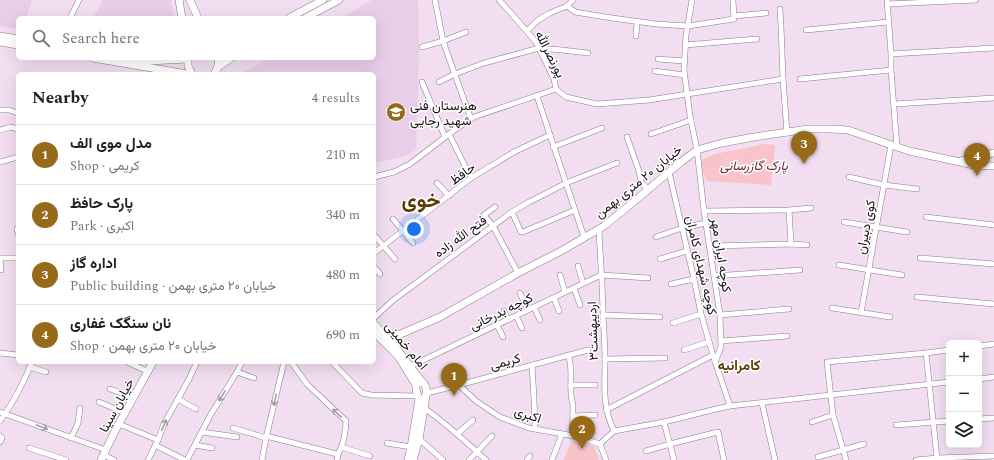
<!DOCTYPE html>
<meta charset="utf-8">
<style>
:root{--surface:#fff;--page:#f2f2f2;--text:#202124;--muted:#757577;--line:#e0e0e0;--accent:#976a19}
body{margin:0;font-family:Spectral,Vazirmatn,serif;background:var(--page);color:var(--text)}
.controls{position:absolute;right:12px;bottom:12px;display:grid;overflow:hidden;border-radius:6px;box-shadow:0 4px 16px #0002}
.controls button{width:36px;height:36px;display:grid;place-items:center;padding:0;border:0;border-bottom:1px solid var(--line);background:var(--surface);color:var(--text);font:20px sans-serif}
.you{position:absolute;left:414px;top:229px;width:14px;height:14px;margin:-10px;border:3px solid #fff;border-radius:50%;background:#1a73e8;box-shadow:0 0 0 6px #1a73e833}
.badge{display:grid;place-items:center;width:26px;height:26px;border-radius:50%;background:var(--accent);color:#fff;font-size:13px;font-weight:700}
.pin{position:absolute;translate:-50% -33px;filter:drop-shadow(0 1px 2px #0008)}
.pin::after{content:'';position:absolute;top:21px;width:14px;height:12px;background:inherit;clip-path:polygon(0 0,100% 0,50% 100%)}
.list{margin:0;padding:0;list-style:none}
h2{display:flex;justify-content:space-between;align-items:center;height:52px;margin:0;padding:0 16px;font-size:17px}
h2 small{font-size:13px;font-weight:400;color:var(--muted)}
.list li{display:grid;grid-template-columns:26px 1fr auto;gap:12px;align-items:center;box-sizing:border-box;height:60px;padding:0 16px;border-top:1px solid var(--line)}
.list b{display:block;font-size:15px;white-space:nowrap}
.list p{margin:0;font-size:13px;white-space:nowrap;color:var(--muted)}
.list em{font-size:13px;font-style:normal;color:var(--muted)}
.icon{flex:none;width:22px;height:22px;fill:none;stroke:currentColor;stroke-width:2;stroke-linecap:round;stroke-linejoin:round}
.map{position:relative;flex:none;width:994px;height:460px;overflow:hidden}
.search{position:absolute;background:var(--surface);box-shadow:0 4px 16px #0002;left:16px;top:16px;width:360px;height:44px;display:flex;align-items:center;gap:10px;box-sizing:border-box;padding:0 14px;border-radius:6px;color:var(--muted);font-size:15px}
.panel{position:absolute;background:var(--surface);box-shadow:0 4px 16px #0002;left:16px;top:72px;width:360px;height:292px;border-radius:6px}
.map>svg:first-child{display:block}
</style>
<div class="map">
<svg width="994" height="460" viewBox="0 0 994 460">
<rect width="100%" height="100%" fill="#f2ddf1"/>
<g fill="#e8cee8">
<polygon points="0,0 32,0 26,18 18,18 18,29 0,26"/>
<polygon points="103,0 171,0 174,18 93,18"/>
<polygon points="372,0 418,0 419,57 416,150 405,156 374,163 374,74 240,74 269,58 374,58 374,18 341,18"/>
</g>
<g fill="#f8c4c9">
<polygon points="764,144 775,145 771,185 707,181 698,161 715,154"/>
<polygon points="572,441 594,446 599,460 563,460"/>
</g>
<g fill="none" stroke-linecap="round" stroke-linejoin="round">
<g stroke="#8d7a8d" stroke-width="6">
<g id="street">
<polyline points="435,0 443,41 450,61 471,119"/>
<polyline points="499,0 510,12 536,42 554,79 556,89 566,97 597,104 649,100 783,79"/>
<polyline points="692,0 686,35 684,70 690,116 697,150 704,211 720,315 721,347 715,362"/>
<polyline points="887,0 891,54 891,70 897,147"/>
<polyline points="887,4 976,0"/>
<polyline points="567,6 575,12 612,18 656,24 688,26 734,19 733,0"/>
<polyline points="780,9 781,26 783,79 787,133"/>
<polyline points="734,16 766,13"/>
<polyline points="70,18 79,0"/>
<polyline points="806,30 888,22"/>
<polyline points="527,31 538,20 550,13 567,6 573,0"/>
<polyline points="636,36 637,22"/>
<polyline points="685,45 757,39"/>
<polyline points="422,47 443,41 466,32"/>
<polyline points="891,54 994,48"/>
<polyline points="658,59 684,61"/>
<polyline points="655,71 684,75"/>
<polyline points="800,79 891,70"/>
<polyline points="422,82 445,137"/>
<polyline points="439,82 455,74 484,63 499,59 539,48 562,50 588,53"/>
<polyline points="537,96 584,237"/>
<polyline points="894,104 994,98"/>
<polyline points="0,110 9,110 18,113"/>
<polyline points="0,130 10,127 18,129"/>
<polyline points="449,134 471,178"/>
<polyline points="651,134 691,120"/>
<polyline points="627,137 639,171 641,182 648,190"/>
<polyline points="553,147 602,128"/>
<polyline points="0,162 18,157"/>
<polyline points="669,172 694,279 701,314 713,355 730,406"/>
<polyline points="374,177 394,172 410,164 453,131 474,117 556,89"/>
<polyline points="849,177 884,185 917,189"/>
<polyline points="437,183 449,196"/>
<polyline points="495,207 484,215 493,226 518,273"/>
<polyline points="789,210 791,244"/>
<polyline points="704,211 789,210 811,208"/>
<polyline points="512,212 521,232 523,232 575,210"/>
<polyline points="926,217 994,225"/>
<polyline points="393,219 413,243"/>
<polyline points="844,222 907,232"/>
<path d="M599 228C600 258 603 287 603 317 604 331 605 345 605 360 605 387 602 406 614 431"/>
<polyline points="17,229 18,233"/>
<polyline points="374,235 395,259"/>
<polyline points="656,237 682,228 706,223"/>
<polyline points="709,246 791,244 807,245"/>
<polyline points="374,253 471,178 514,152 550,135"/>
<polyline points="0,258 18,258"/>
<polyline points="0,258 1,270"/>
<polyline points="920,258 994,264"/>
<polyline points="660,259 687,251"/>
<polyline points="839,265 902,275"/>
<polyline points="578,266 583,283"/>
<polyline points="374,267 380,274"/>
<polyline points="560,275 565,292"/>
<polyline points="714,276 800,270"/>
<polyline points="671,284 694,279"/>
<polyline points="574,288 580,305"/>
<polyline points="520,293 528,310"/>
<polyline points="917,297 994,304"/>
<polyline points="554,298 559,311"/>
<polyline points="534,307 540,320"/>
<polyline points="832,308 890,317"/>
<polyline points="504,311 508,320"/>
<polyline points="861,313 891,145"/>
<polyline points="603,315 660,317"/>
<polyline points="720,315 789,309"/>
<polyline points="516,316 522,328"/>
<polyline points="374,318 392,301 512,212 529,202 547,193 566,183 617,163"/>
<polyline points="673,323 701,314"/>
<polyline points="497,325 503,337"/>
<polyline points="721,341 787,336"/>
<polyline points="979,346 994,344"/>
<polyline points="684,350 709,342"/>
<polyline points="0,353 18,355"/>
<polyline points="926,353 937,458"/>
<path d="M568 355C573 366 570 381 571 393 571 397 572 401 573 405 573 416 572 426 574 436"/>
<polyline points="605,359 665,358"/>
<polyline points="129,362 129,363 147,371"/>
<path d="M291 362 307 384 346 421C346 428 344 441 341 448 339 452 337 455 337 460"/>
<polyline points="332,362 362,393 371,395 417,396"/>
<polyline points="532,365 534,399 535,429"/>
<polyline points="411,366 601,275 648,278"/>
<polyline points="30,367 46,372"/>
<polyline points="237,372 254,378"/>
<polyline points="979,379 994,377"/>
<polyline points="459,385 476,401 500,417 529,428 574,436 600,444"/>
<polyline points="571,385 595,385"/>
<polyline points="110,389 133,397"/>
<polyline points="427,393 459,385 588,350"/>
<polyline points="178,399 196,409"/>
<polyline points="99,402 125,413"/>
<polyline points="762,403 775,460"/>
<path d="M424 408C446 423 466 442 486 460"/>
<polyline points="606,410 713,355"/>
<polyline points="0,412 106,450"/>
<polyline points="573,416 595,415"/>
<polyline points="979,419 994,418"/>
<path d="M0 421C13 403 24 382 32 362"/>
<polyline points="664,422 674,460"/>
<polyline points="812,422 833,415"/>
<polyline points="119,424 158,440"/>
<polyline points="896,425 949,421"/>
<polyline points="233,428 266,438"/>
<polyline points="202,432 237,437"/>
<polyline points="457,434 473,420"/>
<polyline points="0,436 2,438 0,442"/>
<polyline points="266,436 337,454"/>
<polyline points="71,438 78,423 80,408"/>
<polyline points="419,439 443,460"/>
<polyline points="387,443 411,447"/>
<polyline points="600,444 614,431 664,422 712,410 730,406 949,382"/>
<polyline points="600,444 606,460"/>
<polyline points="155,445 185,460"/>
<polyline points="195,445 212,448"/>
<polyline points="341,447 370,456"/>
<polyline points="29,448 66,460"/>
<polyline points="646,451 670,444 718,432 724,460"/>
<polyline points="104,455 114,460"/>
<polyline points="818,457 864,444"/>
<polyline points="148,460 158,440 164,424 189,379 197,362"/>
<polyline points="187,460 211,414 237,372 242,362"/>
<polyline points="262,460 266,438 284,362"/>
<polyline points="469,460 492,436"/>
<polyline points="527,460 530,456"/>
<polyline points="552,460 562,434"/>
<polyline points="846,460 833,415 827,362 926,353 949,350"/>
<polyline points="916,460 937,458 994,456"/>
</g>
</g>
<g stroke="#8d7a8d" stroke-width="8">
<g id="secondary">
<polyline points="179,0 182,18"/>
<polyline points="190,0 198,18"/>
<polyline points="289,18 323,0"/>
<polyline points="305,18 339,0"/>
<polyline points="0,36 18,39"/>
<polyline points="0,42 18,45"/>
<polyline points="93,58 187,74"/>
<polyline points="123,58 148,61 188,59"/>
<polyline points="188,58 188,66 192,74"/>
<polyline points="218,67 231,58"/>
<path d="M214 74C218 69 219 64 218 58"/>
<polyline points="961,161 994,153"/>
<polyline points="374,324 389,339 422,382"/>
<polyline points="374,332 398,356 416,385"/>
<polyline points="389,339 440,317 518,273 563,250 604,226 625,209 681,162 697,150 722,143 754,137 808,129 831,129 848,130 909,151 974,165 994,166"/>
<path d="M419 381C428 383 428 394 423 400L419 399 416 390V385Z"/>
<polyline points="101,460 116,429 153,362"/>
<polyline points="408,460 411,447 419,399"/>
<polyline points="413,460 419,439 426,396"/>
</g>
</g>
<use href="#street" stroke="#fff" stroke-width="5"/>
<use href="#secondary" stroke="#fff" stroke-width="7"/>
</g>
<defs><path id="oneway-shaft" d="M-6 0H5M1.5-3L5.5 0L1.5 3" fill="none" stroke-width="1.6" stroke-linecap="round" stroke-linejoin="round"/></defs>
<g stroke="#a29fa1">
<use href="#oneway-shaft" transform="translate(222 396) rotate(122)"/>
<use href="#oneway-shaft" transform="translate(275 400) rotate(102)"/>
<use href="#oneway-shaft" transform="translate(337 413) rotate(-137)"/>
<use href="#oneway-shaft" transform="translate(164 425) rotate(-66)"/>
<use href="#oneway-shaft" transform="translate(42 427) rotate(20)"/>
</g>
<defs>
<g id="school-disc" transform="scale(1)"><circle r="9.5" fill="#976a19" stroke="#fff"/><path d="M0-5L7-2L0 1L-7-2ZM-4 1L0 2.5L4 1V4Q0 6-4 4Z" fill="#fff"/></g>
</defs>
<g fill-rule="evenodd">
<use href="#school-disc" x="396" y="112"/>
</g>
<g text-anchor="middle" stroke-width="3" stroke-linejoin="round" paint-order="stroke">
<g font-size="13" fill="#160f15" stroke="#fff">
<text transform="translate(551 54) rotate(63)" y="5">پورنصرالله</text>
<text transform="translate(462 173) rotate(-36)" y="5">حافظ</text>
<text transform="translate(638 181) rotate(-39)" y="5">خیابان ۲۰ متری بهمن</text>
<text transform="translate(865 227) rotate(-79)" y="5">کوی دبیران</text>
<text transform="translate(460 236) rotate(-36)" y="5">فتح الله زاده</text>
<text transform="translate(722 255) rotate(81)" y="5">کوچه ایران مهر</text>
<text transform="translate(702 265) rotate(77)" y="5">کوچه شهدای کامران</text>
<text transform="translate(501 311) rotate(-26)" y="5">کوچه بدرخانی</text>
<text transform="translate(592 331) rotate(-92)" y="5">اردیبهشت۳</text>
<text transform="translate(407 345) rotate(50)" y="5">امام خمینی</text>
<text transform="translate(505 361) rotate(-15)" y="5">کریمی</text>
<text transform="translate(116 405) rotate(-62)" y="5">خیابان سینا</text>
<text transform="translate(528 414) rotate(18)" y="5">اکبری</text>
</g>
<g font-size="13" fill="#160f15" stroke="#fff" text-anchor="start">
<text x="410" y="110">هنرستان فنی<tspan x="410" dy="15">شهید رجایی</tspan></text>
</g>
<g font-size="13" font-style="italic" fill="#692533" stroke="#fff">
<text x="754" y="170">پارک گازرسانی</text>
</g>
<g font-size="14" font-weight="bold" fill="#5a3c00" stroke="#fff">
<text x="739" y="370">کامرانیه</text>
</g>
<g font-size="21" font-weight="bold" fill="#5a3c00" stroke="#fff">
<text x="421" y="207">خوی</text>
</g>
</g>
</svg>
<div class="controls">
<button>+</button>
<button>−</button>
<button><svg class="icon" aria-label="layers" viewBox="0 0 24 24"><path d="M12 4l9 5-9 5-9-5zM3 14l9 5 9-5"/></svg></button>
</div>
<div class="you"></div>
<div class="pin badge" style="left:454px;top:396px">1</div>
<div class="pin badge" style="left:582px;top:449px">2</div>
<div class="pin badge" style="left:804px;top:164px">3</div>
<div class="pin badge" style="left:977px;top:176px">4</div>
<div class="search"><svg class="icon" aria-label="search" viewBox="0 0 24 24"><circle cx="10" cy="10" r="6"/><path d="M15 15l6 6"/></svg>Search here</div>
<section class="panel">
<h2>Nearby<small>4 results</small></h2>
<ul class="list">
<li><span class="badge">1</span><div><b>مدل موی الف</b><p>Shop · کریمی</p></div><em>210 m</em></li>
<li><span class="badge">2</span><div><b>پارک حافظ</b><p>Park · اکبری</p></div><em>340 m</em></li>
<li><span class="badge">3</span><div><b>اداره گاز</b><p>Public building · خیابان ۲۰ متری بهمن</p></div><em>480 m</em></li>
<li><span class="badge">4</span><div><b>نان سنگک غفاری</b><p>Shop · خیابان ۲۰ متری بهمن</p></div><em>690 m</em></li>
</ul>
</section>
</div>
